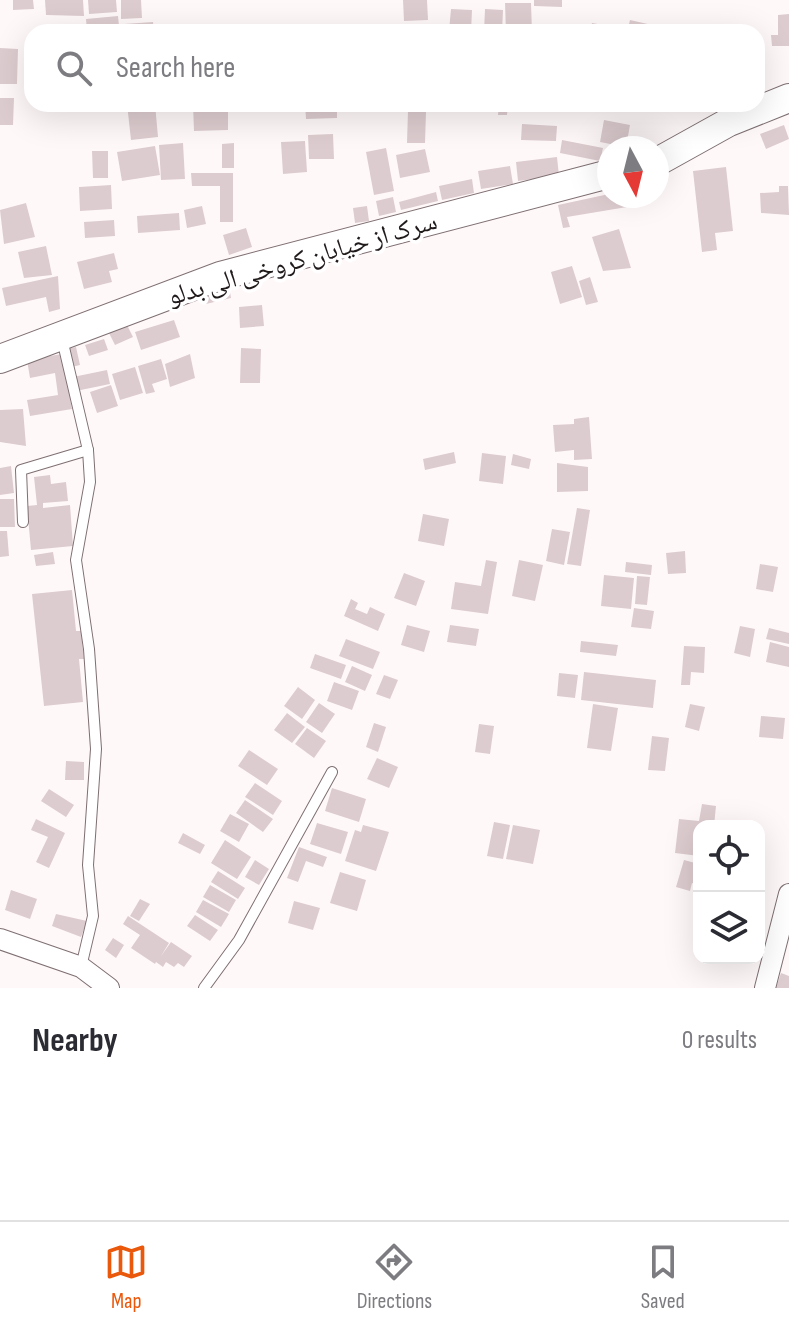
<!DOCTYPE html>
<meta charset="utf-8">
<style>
:root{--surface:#fff;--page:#f2f2f3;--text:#2b2b33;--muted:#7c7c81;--line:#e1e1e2;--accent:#ea580c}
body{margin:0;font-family:"Sofia Sans Condensed","Noto Naskh Arabic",sans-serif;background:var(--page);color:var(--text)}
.controls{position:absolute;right:24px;bottom:24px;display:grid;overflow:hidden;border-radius:16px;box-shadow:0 8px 32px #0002}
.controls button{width:72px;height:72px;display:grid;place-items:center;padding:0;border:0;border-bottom:2px solid var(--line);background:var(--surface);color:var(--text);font:40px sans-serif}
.compass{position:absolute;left:597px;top:136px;width:72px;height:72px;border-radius:50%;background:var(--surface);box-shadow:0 8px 32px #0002;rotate:173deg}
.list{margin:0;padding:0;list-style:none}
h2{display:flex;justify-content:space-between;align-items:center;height:104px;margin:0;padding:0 32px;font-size:34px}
h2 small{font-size:26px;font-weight:400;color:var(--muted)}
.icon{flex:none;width:44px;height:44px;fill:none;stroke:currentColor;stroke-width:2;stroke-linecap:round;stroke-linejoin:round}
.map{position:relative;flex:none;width:789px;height:988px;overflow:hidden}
.search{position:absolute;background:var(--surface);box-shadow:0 8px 32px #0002;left:24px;right:24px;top:24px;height:88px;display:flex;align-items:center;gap:20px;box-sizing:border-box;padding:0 28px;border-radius:24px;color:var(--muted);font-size:30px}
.sheet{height:232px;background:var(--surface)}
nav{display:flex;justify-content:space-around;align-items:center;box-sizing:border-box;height:112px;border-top:2px solid var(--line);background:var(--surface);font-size:22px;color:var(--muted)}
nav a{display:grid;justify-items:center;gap:4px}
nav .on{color:var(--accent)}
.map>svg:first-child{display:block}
</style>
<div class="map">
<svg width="789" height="988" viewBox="0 0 789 988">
<rect width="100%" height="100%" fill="#fff8f9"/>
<g fill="#ddcccf">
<polygon points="13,0 33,0 34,9 13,10"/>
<polygon points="45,0 83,0 84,16 46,15"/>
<polygon points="88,0 116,0 117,12 89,14"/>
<polygon points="121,0 141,0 142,18 121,19"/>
<polygon points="403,0 427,0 428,20 404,21"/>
<polygon points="534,0 562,0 562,7 534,6"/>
<polygon points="505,3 531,3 532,32 506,32"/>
<polygon points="451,9 472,10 471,32 449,31"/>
<polygon points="485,9 503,10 502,32 484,32"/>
<polygon points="789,14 789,46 772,46 771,35 778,35 778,15"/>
<polygon points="118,16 119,26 107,27 107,32 87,32 86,19"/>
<polygon points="630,20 661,27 660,32 627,32"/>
<polygon points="153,22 154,32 125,32 124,24"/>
<polygon points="592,23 614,27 613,32 590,32"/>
<polygon points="681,24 706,31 706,32 679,32"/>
<polygon points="424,26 424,32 402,32 401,27"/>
<polygon points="0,48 18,49 17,84 0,84"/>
<polygon points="0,98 14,98 13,125 0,125"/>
<polygon points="127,104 155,104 158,137 131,140"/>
<rect x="158" y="104" width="16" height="6"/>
<polygon points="193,104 228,104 228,130 194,131"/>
<polygon points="305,104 337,104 337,118 306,119"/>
<polygon points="399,104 428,104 428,106 399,108"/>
<polygon points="499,104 508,104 507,115 498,115"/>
<polygon points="408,110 426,111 425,143 407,143"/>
<polygon points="604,120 630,125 626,147 600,142"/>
<polygon points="522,124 557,126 556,141 521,140"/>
<polygon points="784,125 789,139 766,149 760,134"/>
<polygon points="333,134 334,159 309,159 308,135"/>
<polygon points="562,140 603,148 600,161 560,153"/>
<polygon points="305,141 307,172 283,174 281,142"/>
<polygon points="183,143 185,179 161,180 159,145"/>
<polygon points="234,143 234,168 222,168 222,144"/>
<polygon points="155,146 160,175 122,181 117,152"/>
<polygon points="386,148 394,191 374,195 366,152"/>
<polygon points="425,149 430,172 400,178 396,155"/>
<polygon points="92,151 108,151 108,178 93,178"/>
<polygon points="557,157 559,176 518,181 516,162"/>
<polygon points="510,166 513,184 481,189 478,171"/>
<polygon points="726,167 733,231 715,233 717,250 702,252 693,171"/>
<polygon points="191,173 233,173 233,222 220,222 220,186 192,186"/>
<polygon points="472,179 474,193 442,200 439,186"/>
<polygon points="111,185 112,209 80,211 79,187"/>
<polygon points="779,186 788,186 789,215 761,213 760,193 779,192"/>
<polygon points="436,192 438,201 401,210 399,202"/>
<polygon points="609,194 637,196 639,205 567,217 570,227 563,228 558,205"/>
<polygon points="393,197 396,212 379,216 376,201"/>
<polygon points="26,203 35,237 4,244 0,210"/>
<polygon points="202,206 206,224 187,228 184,210"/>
<polygon points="367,206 369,221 355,223 353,208"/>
<polygon points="179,213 180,230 138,233 137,216"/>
<polygon points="114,220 115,236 85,238 84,222"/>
<polygon points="246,228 252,247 229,255 223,235"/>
<polygon points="619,229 631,268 603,271 592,237"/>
<polygon points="46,246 52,275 24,278 18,252"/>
<polygon points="114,253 118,269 109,271 112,282 84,289 77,262"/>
<polygon points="572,266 582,297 560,304 551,272"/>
<polygon points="58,276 60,309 49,312 46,297 6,306 2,288"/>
<polygon points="590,277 598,302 586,305 579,281"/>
<polygon points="229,286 231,298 206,304 203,292"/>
<polygon points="262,305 264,326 240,328 239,307"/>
<polygon points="174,320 180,337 141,350 135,332"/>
<polygon points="127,325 133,337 115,345 109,333"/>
<polygon points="104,339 108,350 89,356 85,345"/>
<polygon points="76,347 80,365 71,367 67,349"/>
<polygon points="241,348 261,349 260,383 240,383"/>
<polygon points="62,354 72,409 30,416 27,400 58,395 55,373 30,378 27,360"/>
<polygon points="190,354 195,378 170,387 165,364"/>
<polygon points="161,359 167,379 152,384 155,392 146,394 138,366"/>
<polygon points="135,367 143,393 120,400 112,374"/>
<polygon points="107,370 110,384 76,391 73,377"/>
<polygon points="111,385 118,406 97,413 90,392"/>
<polygon points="23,409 26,446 0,442 0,410"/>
<polygon points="589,417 592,459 574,460 574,450 555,452 553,425 574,424 574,419"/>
<polygon points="454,452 456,463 425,470 423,459"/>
<polygon points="482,453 506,456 503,484 479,481"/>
<polygon points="513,454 531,459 529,469 511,465"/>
<polygon points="557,463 588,467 588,491 557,492"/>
<polygon points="11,466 14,493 0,495 0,468"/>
<polygon points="50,475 51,484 66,482 68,501 43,503 43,508 70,505 73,546 31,550 27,506 37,505 34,477"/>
<polygon points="0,499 14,499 15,527 0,527"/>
<polygon points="577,508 590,510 581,566 567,564"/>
<polygon points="423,514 449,519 444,546 418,541"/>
<polygon points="552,529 570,532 564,565 546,561"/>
<polygon points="0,531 7,531 9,556 0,557"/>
<polygon points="685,551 686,573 668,574 666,553"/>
<polygon points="53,552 55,564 36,566 34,555"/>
<polygon points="486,560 497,562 488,614 451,609 455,582 481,586"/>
<polygon points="519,560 543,565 535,601 512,596"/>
<polygon points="626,562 652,565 651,575 625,572"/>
<polygon points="760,564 778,567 773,592 756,589"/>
<polygon points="404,573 425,581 416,606 394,598"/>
<polygon points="604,575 634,578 631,609 601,606"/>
<polygon points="637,576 650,577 647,605 635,604"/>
<polygon points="72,590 76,631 81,631 84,659 79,659 83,702 44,706 32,594"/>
<polygon points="351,599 358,603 355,609 367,614 370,607 385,614 378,631 344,616"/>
<polygon points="634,608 654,611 651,629 631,627"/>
<polygon points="407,625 430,631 424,652 401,645"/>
<polygon points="450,625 479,629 476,646 447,642"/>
<polygon points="740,626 755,629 750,657 734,653"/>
<polygon points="769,628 789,633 789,644 766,639"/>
<polygon points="346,639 380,652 373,669 339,656"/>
<polygon points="581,641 618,645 616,656 580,652"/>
<polygon points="770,642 789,647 789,667 766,662"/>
<polygon points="684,646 705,647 704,673 691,672 690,685 681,685"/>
<polygon points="315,654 346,665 341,679 310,668"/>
<polygon points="352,666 372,675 365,691 345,682"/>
<polygon points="584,672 656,680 653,708 581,700"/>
<polygon points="559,673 578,675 575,698 557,696"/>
<polygon points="384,675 398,680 390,699 376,694"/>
<polygon points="334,682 359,691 352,710 327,701"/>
<polygon points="298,687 315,700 302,719 284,706"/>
<polygon points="319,703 335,714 322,733 306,722"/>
<polygon points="593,704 618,708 611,751 587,748"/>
<polygon points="690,704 705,707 699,731 685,727"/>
<polygon points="287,713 305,727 292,743 274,730"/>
<polygon points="761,716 785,718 783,739 759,737"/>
<polygon points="374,723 386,727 378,752 366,747"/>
<polygon points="479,724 494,726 490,754 475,752"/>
<polygon points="307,728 326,741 314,758 295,744"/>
<polygon points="652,736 669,738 665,771 648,770"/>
<polygon points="249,750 278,769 267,785 238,766"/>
<polygon points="377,758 398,767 389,788 367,779"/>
<polygon points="66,761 84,762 84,780 65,780"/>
<polygon points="255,783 282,801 273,815 245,797"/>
<polygon points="332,788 366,799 359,822 325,811"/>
<polygon points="49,789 74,805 66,817 41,801"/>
<polygon points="245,800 273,819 263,832 236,813"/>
<polygon points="702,804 716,806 714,826 699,826 699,856 675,853 679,819 699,821"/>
<polygon points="230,814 249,824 239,842 220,831"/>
<polygon points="36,819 65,833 49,868 36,862 48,837 31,830"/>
<polygon points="494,822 510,825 503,859 487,856"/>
<polygon points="317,823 348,832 341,854 310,844"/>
<polygon points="363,825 389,832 376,871 345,861 355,830 361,832"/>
<polygon points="513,825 540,830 533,864 506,859"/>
<polygon points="183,833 205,845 200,854 178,843"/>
<polygon points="225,840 251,857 237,879 211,863"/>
<polygon points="299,847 327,857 323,867 306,861 298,882 287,878"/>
<polygon points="255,860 269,869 259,885 245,877"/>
<polygon points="684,860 699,864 699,885 692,883 690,891 676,887"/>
<polygon points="218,871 245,888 238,899 211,882"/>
<polygon points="340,872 366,880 357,911 330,903"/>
<polygon points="210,885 236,900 229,912 203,897"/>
<polygon points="11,890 37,899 30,919 5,910"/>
<polygon points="140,899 150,904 139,921 130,916"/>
<polygon points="203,900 229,914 221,927 196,912"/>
<polygon points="294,901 320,908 313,930 288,923"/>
<polygon points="56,914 87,921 81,937 52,926"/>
<polygon points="195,915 218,930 210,941 187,926"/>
<polygon points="128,916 169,943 161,956 171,942 192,956 184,967 178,963 174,967 166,962 163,967 156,962 155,964 131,948 140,935 123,924"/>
<polygon points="113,938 124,945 116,958 105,950"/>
<polygon points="781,973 789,976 789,988 776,988"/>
</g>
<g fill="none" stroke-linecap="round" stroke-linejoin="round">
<g stroke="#7e6f72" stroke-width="12">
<g id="lane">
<polyline points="62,339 88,450 90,482 76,560 89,649 96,749 88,865 93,916 81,967"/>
<polyline points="23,522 21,470 88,450"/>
<polyline points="204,988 239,940 332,772"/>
</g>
</g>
<g stroke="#7e6f72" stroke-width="22">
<g id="street">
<polyline points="0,939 81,967 109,988"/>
<polyline points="765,988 789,894"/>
</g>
</g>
<g stroke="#7e6f72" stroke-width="30">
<g id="secondary">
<polyline points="657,162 729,122 789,98"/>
<polyline points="0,359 220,276 609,174"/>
</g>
</g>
<use href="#lane" stroke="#fff" stroke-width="10"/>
<use href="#street" stroke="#fff" stroke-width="20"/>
<use href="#secondary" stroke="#fff" stroke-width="28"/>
</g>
<g text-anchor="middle" stroke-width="7" stroke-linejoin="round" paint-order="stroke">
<g font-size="26" fill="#201a1b" stroke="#fff">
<text transform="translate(302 258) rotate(-16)" y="9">سرک از خیابان کروخی الی بدلو</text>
</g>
</g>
</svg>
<div class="controls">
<button><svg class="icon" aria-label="locate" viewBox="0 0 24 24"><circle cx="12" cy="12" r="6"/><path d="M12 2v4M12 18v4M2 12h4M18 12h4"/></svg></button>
<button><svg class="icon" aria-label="layers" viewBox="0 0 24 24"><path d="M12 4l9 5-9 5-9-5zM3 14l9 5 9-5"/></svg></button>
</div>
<svg class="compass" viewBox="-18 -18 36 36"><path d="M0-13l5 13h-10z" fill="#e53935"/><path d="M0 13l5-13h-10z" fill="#7c7c81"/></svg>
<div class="search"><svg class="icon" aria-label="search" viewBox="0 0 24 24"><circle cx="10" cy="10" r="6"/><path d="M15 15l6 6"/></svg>Search here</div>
</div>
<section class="sheet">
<h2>Nearby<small>0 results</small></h2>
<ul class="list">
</ul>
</section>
<nav>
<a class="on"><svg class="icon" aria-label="map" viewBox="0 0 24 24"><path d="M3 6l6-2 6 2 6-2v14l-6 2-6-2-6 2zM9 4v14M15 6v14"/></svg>Map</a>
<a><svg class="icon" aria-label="directions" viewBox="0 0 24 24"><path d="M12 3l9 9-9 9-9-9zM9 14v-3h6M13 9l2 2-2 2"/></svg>Directions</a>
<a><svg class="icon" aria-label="saved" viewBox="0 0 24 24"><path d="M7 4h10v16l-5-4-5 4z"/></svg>Saved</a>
</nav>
